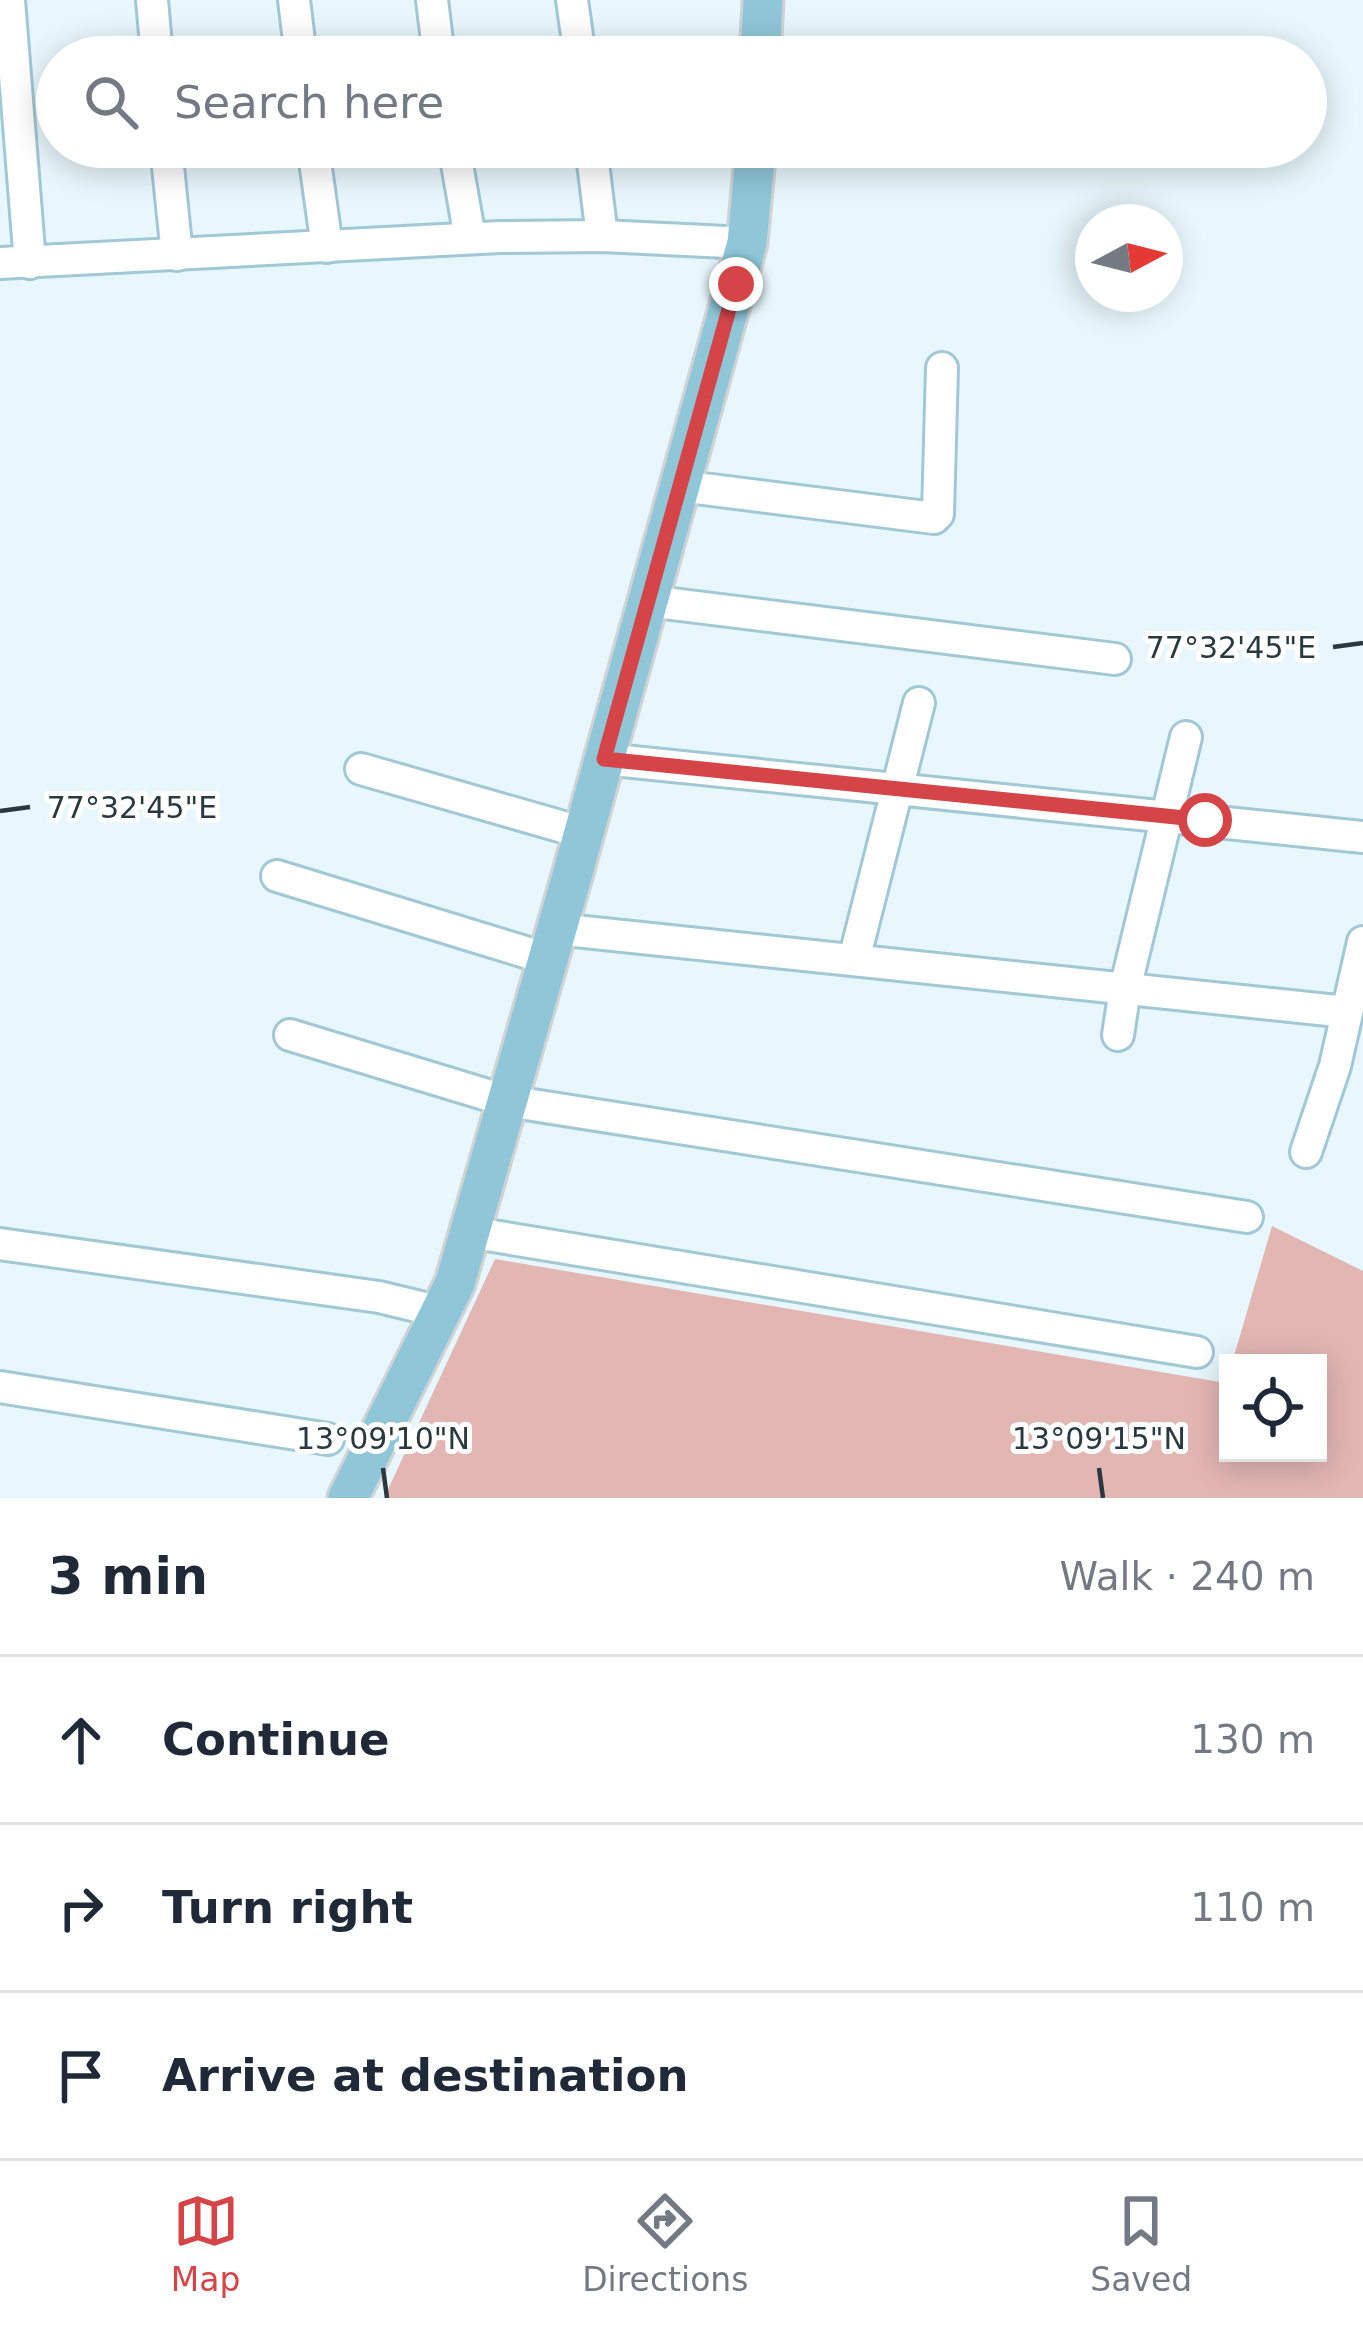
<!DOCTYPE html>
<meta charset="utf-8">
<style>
:root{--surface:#fff;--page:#f2f2f3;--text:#1f2937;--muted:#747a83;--line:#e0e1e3;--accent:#d54548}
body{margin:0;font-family:"DejaVu Sans",sans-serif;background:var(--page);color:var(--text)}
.controls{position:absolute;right:36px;bottom:36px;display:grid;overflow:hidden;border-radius:0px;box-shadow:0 6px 30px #0003}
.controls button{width:108px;height:108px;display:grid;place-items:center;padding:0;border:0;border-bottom:3px solid var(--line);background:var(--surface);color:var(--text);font:60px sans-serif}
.compass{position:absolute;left:1075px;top:204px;width:108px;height:108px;border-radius:50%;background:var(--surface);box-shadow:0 6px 30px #0003;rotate:83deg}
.stop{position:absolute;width:36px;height:36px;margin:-27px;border:9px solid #d54548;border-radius:50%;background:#fff}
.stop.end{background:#d54548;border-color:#fff;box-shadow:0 3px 12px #0008}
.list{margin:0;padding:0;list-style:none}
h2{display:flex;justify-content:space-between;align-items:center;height:156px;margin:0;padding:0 48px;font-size:51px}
h2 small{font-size:39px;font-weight:400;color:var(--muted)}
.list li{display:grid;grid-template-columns:78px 1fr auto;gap:36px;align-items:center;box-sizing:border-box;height:168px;padding:0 48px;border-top:3px solid var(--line)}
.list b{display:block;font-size:45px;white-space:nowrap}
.list em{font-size:39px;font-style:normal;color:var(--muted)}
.icon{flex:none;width:66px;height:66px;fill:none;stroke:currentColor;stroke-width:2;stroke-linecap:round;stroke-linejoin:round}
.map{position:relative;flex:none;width:1363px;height:1498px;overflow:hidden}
.search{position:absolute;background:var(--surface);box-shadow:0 6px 30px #0003;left:36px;right:36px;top:36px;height:132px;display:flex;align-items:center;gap:30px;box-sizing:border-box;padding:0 42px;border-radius:66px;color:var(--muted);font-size:45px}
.sheet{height:660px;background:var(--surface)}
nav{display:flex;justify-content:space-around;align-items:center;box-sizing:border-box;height:168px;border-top:3px solid var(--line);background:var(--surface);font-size:33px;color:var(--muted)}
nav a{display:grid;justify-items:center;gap:6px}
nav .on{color:var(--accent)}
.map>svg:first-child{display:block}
</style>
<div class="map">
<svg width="1363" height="1498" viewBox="0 0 1363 1498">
<rect width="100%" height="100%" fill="#e8f7fd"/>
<polygon fill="#e2b6b3" points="1272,1226 1363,1271 1363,1498 384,1498 495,1259 1226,1383 1228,1378 1228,1453 1318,1453 1318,1363 1232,1363"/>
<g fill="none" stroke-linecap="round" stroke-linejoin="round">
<g stroke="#a2c7d5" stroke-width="36">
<g id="minor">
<polyline points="9,0 30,263"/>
<polyline points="152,0 157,57"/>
<polyline points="294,0 301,57"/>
<polyline points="432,0 439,57"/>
<polyline points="572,0 580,57"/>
<polyline points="540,57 579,54"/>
<polyline points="166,147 177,255"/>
<polyline points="313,147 327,247"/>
<polyline points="454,147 470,238"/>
<polyline points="591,147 602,236"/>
<polyline points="0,263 500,237 602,236 747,243"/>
<polyline points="680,486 934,518 938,514 942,368"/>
<polyline points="648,601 1115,659"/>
<polyline points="604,759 1363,837"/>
<polyline points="361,769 584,833"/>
<polyline points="277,876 548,959"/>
<polyline points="556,929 1347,1012"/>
<polyline points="854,960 919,703"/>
<polyline points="290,1035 507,1101 1247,1217"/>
<polyline points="1118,1035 1125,989 1186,737"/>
<polyline points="1306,1152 1335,1066 1363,942"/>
<polyline points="469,1232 1197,1352"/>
<polyline points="0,1244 379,1297 441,1312"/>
<polyline points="0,1387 328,1439"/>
</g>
</g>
<g stroke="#d0d3d5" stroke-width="45">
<g id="major">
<polyline points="760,57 763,0"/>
<polyline points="348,1498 455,1283 570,883 747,243 756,147"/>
</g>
</g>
<use href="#minor" stroke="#fff" stroke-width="30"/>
<use href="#major" stroke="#8fc7d9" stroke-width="39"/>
</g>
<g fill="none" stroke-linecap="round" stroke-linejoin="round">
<polyline stroke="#d54548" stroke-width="15" points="736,284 604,759 1205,820"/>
</g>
<path fill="none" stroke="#2a393f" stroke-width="4.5" d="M1333 647 1363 643M0 811 30 807M383 1468 387 1498M1099 1468 1103 1498"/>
<g font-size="30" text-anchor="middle" fill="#2a393f" stroke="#fff" stroke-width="10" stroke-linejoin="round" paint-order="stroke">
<text x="1231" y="658">77°32'45"E</text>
<text x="132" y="818">77°32'45"E</text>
<text x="383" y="1449">13°09'10"N</text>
<text x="1099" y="1449">13°09'15"N</text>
</g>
</svg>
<div class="controls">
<button><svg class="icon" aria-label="locate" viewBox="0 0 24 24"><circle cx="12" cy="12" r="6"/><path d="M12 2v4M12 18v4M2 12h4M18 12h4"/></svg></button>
</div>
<svg class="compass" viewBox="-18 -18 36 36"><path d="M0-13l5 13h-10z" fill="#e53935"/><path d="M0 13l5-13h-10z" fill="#747a83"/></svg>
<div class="stop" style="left:1205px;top:820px"></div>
<div class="stop end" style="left:736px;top:284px"></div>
<div class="search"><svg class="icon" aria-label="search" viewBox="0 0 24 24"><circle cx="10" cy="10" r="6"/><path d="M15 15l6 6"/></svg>Search here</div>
</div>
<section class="sheet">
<h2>3 min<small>Walk · 240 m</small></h2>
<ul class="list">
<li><svg class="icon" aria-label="ahead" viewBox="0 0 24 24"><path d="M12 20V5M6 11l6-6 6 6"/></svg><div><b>Continue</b></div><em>130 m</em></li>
<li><svg class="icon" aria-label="right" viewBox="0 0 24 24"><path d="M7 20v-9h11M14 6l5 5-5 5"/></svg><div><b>Turn right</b></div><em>110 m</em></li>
<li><svg class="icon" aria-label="arrive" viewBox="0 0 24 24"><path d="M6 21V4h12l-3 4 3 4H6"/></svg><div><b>Arrive at destination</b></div></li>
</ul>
</section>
<nav>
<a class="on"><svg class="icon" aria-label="map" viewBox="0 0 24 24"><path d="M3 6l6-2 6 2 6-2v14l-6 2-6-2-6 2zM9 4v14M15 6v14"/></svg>Map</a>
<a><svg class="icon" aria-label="directions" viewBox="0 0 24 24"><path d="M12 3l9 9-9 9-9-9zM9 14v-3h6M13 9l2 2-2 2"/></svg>Directions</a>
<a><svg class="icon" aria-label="saved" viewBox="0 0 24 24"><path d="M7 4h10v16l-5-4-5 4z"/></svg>Saved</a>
</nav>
